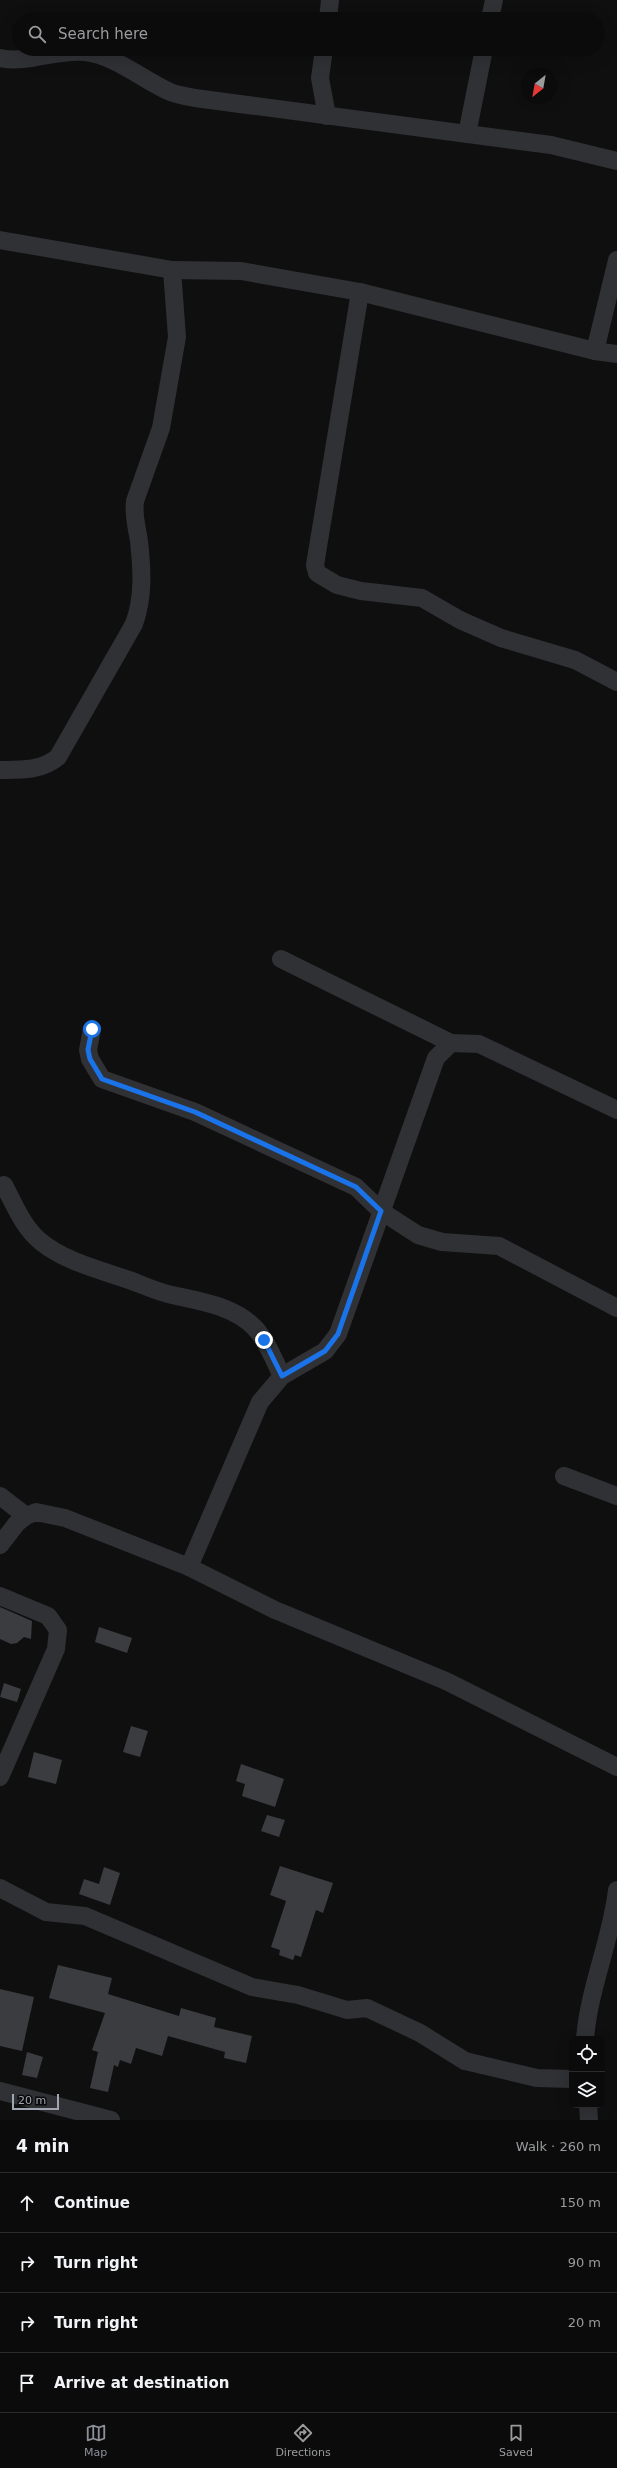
<!DOCTYPE html>
<meta charset="utf-8">
<style>
:root{--surface:#0b0b0c;--page:#19191a;--text:#f1f3f6;--muted:#9a9b9d;--line:#2b2b2d;--accent:#8c9099}
body{margin:0;font-family:"DejaVu Sans",sans-serif;background:var(--page);color:var(--text)}
.controls{position:absolute;right:12px;bottom:12px;display:grid;overflow:hidden;border-radius:8px;box-shadow:0 4px 16px #0002}
.controls button{width:36px;height:36px;display:grid;place-items:center;padding:0;border:0;border-bottom:1px solid var(--line);background:var(--surface);color:var(--text);font:20px sans-serif}
.compass{position:absolute;left:521px;top:68px;width:36px;height:36px;border-radius:50%;background:var(--surface);box-shadow:0 4px 16px #0002;rotate:211deg}
.scale{position:absolute;left:12px;bottom:10px;width:47px;box-sizing:border-box;padding-left:4px;border:2px solid #9fa6b2;border-top:0;font-size:11px;line-height:14px;white-space:nowrap;color:#9fa6b2;-webkit-text-stroke:3px #0a0a0b;paint-order:stroke}
.stop{position:absolute;width:12px;height:12px;margin:-9px;border:3px solid #1a73e8;border-radius:50%;background:#fff}
.stop.end{background:#1a73e8;border-color:#fff;box-shadow:0 1px 4px #0008}
.list{margin:0;padding:0;list-style:none}
h2{display:flex;justify-content:space-between;align-items:center;height:52px;margin:0;padding:0 16px;font-size:17px}
h2 small{font-size:13px;font-weight:400;color:var(--muted)}
.list li{display:grid;grid-template-columns:26px 1fr auto;gap:12px;align-items:center;box-sizing:border-box;height:60px;padding:0 16px;border-top:1px solid var(--line)}
.list b{display:block;font-size:15px;white-space:nowrap}
.list em{font-size:13px;font-style:normal;color:var(--muted)}
.icon{flex:none;width:22px;height:22px;fill:none;stroke:currentColor;stroke-width:2;stroke-linecap:round;stroke-linejoin:round}
.map{position:relative;flex:none;width:617px;height:2120px;overflow:hidden}
.search{position:absolute;background:var(--surface);box-shadow:0 4px 16px #0002;left:12px;right:12px;top:12px;height:44px;display:flex;align-items:center;gap:10px;box-sizing:border-box;padding:0 14px;border-radius:22px;color:var(--muted);font-size:15px}
.sheet{height:292px;background:var(--surface)}
nav{display:flex;justify-content:space-around;align-items:center;box-sizing:border-box;height:56px;border-top:1px solid var(--line);background:var(--surface);font-size:11px;color:var(--muted)}
nav a{display:grid;justify-items:center;gap:2px}
nav .on{color:var(--accent)}
.map>svg:first-child{display:block}
</style>
<div class="map">
<svg width="617" height="2120" viewBox="0 0 617 2120">
<rect width="100%" height="100%" fill="#0f0f10"/>
<g fill="#3b3c40">
<polygon points="0,1607 32,1621 31,1639 24,1637 17,1643 11,1644 0,1639"/>
<polygon points="99,1627 132,1638 127,1653 95,1642"/>
<polygon points="4,1683 21,1689 17,1702 0,1697"/>
<polygon points="131,1726 148,1731 140,1757 123,1752"/>
<polygon points="34,1752 62,1760 56,1784 28,1777"/>
<polygon points="241,1764 284,1779 275,1807 242,1796 245,1784 236,1781"/>
<polygon points="267,1815 285,1820 279,1837 261,1831"/>
<polygon points="280,1866 333,1883 323,1913 316,1910 301,1957 295,1955 293,1960 279,1955 280,1950 271,1947 286,1901 270,1895"/>
<polygon points="104,1867 120,1873 110,1905 79,1894 84,1879 99,1884"/>
<polygon points="58,1965 112,1978 108,1994 179,2016 181,2008 216,2018 214,2027 252,2036 246,2063 224,2058 225,2052 168,2036 162,2056 136,2048 131,2064 120,2060 118,2067 114,2065 108,2092 90,2088 98,2052 92,2050 105,2013 49,1998"/>
<polygon points="0,1989 34,1997 22,2051 0,2046"/>
<polygon points="27,2052 43,2057 37,2078 22,2075"/>
</g>
<g fill="none" stroke-linecap="round" stroke-linejoin="round">
<g stroke="#303135" stroke-width="18">
<polyline points="328,19 330,0"/>
<polyline points="490,19 494,0"/>
<polyline points="324,49 320,78 327,116"/>
<path d="M0 58C29 64 56 49 85 52 114 55 142 79 168 91 176 95 186 96 195 98L551 145 617 161"/>
<polyline points="467,134 484,49"/>
<polyline points="0,240 172,270 241,271 360,292 595,351 617,354"/>
<polyline points="360,292 315,565 317,573 337,585 361,591 422,598 460,620 501,638 575,660 617,682"/>
<polyline points="595,351 617,260"/>
<path d="M0 770C20 770 42 771 58 757L134 624C144 597 142 569 139 541 137 527 133 516 135 501L161 428 177 337 172 270"/>
<polyline points="281,959 451,1043"/>
<polyline points="92,1029 88,1050 90,1059 102,1079 195,1112 356,1187 381,1211 418,1235 442,1242 499,1246 617,1308"/>
<path d="M4 1185C14 1204 23 1227 40 1241 65 1262 101 1270 132 1281 145 1286 158 1292 172 1295 200 1301 234 1306 255 1328 267 1341 274 1360 282 1376"/>
<polyline points="564,1476 617,1496"/>
<polyline points="0,1496 26,1516"/>
<polyline points="0,1545 17,1523 26,1516 36,1512 65,1518 189,1567 275,1610 446,1681 617,1767"/>
<polyline points="189,1567 260,1402 282,1376 325,1351 338,1334 436,1058 451,1043 479,1044 617,1110"/>
<polyline points="0,1596 48,1616 58,1630 56,1649 0,1777"/>
<polyline points="0,1888 46,1912 85,1916 252,1987 298,1995 347,2010 367,2008 420,2033 465,2061 537,2078 572,2079"/>
<path d="M585 2039C589 1988 611 1941 617 1890"/>
<polyline points="0,2091 111,2120"/>
<polyline points="588,2105 589,2120"/>
</g>
</g>
<g fill="none" stroke-linecap="round" stroke-linejoin="round">
<polyline stroke="#1a73e8" stroke-width="5" points="92,1029 88,1050 90,1059 102,1079 195,1112 356,1187 381,1211 338,1334 325,1351 282,1376 264,1340"/>
</g>
</svg>
<div class="controls">
<button><svg class="icon" aria-label="locate" viewBox="0 0 24 24"><circle cx="12" cy="12" r="6"/><path d="M12 2v4M12 18v4M2 12h4M18 12h4"/></svg></button>
<button><svg class="icon" aria-label="layers" viewBox="0 0 24 24"><path d="M12 4l9 5-9 5-9-5zM3 14l9 5 9-5"/></svg></button>
</div>
<svg class="compass" viewBox="-18 -18 36 36"><path d="M0-13l5 13h-10z" fill="#e53935"/><path d="M0 13l5-13h-10z" fill="#9a9b9d"/></svg>
<div class="scale">20 m</div>
<div class="stop" style="left:92px;top:1029px"></div>
<div class="stop end" style="left:264px;top:1340px"></div>
<div class="search"><svg class="icon" aria-label="search" viewBox="0 0 24 24"><circle cx="10" cy="10" r="6"/><path d="M15 15l6 6"/></svg>Search here</div>
</div>
<section class="sheet">
<h2>4 min<small>Walk · 260 m</small></h2>
<ul class="list">
<li><svg class="icon" aria-label="ahead" viewBox="0 0 24 24"><path d="M12 20V5M6 11l6-6 6 6"/></svg><div><b>Continue</b></div><em>150 m</em></li>
<li><svg class="icon" aria-label="right" viewBox="0 0 24 24"><path d="M7 20v-9h11M14 6l5 5-5 5"/></svg><div><b>Turn right</b></div><em>90 m</em></li>
<li><svg class="icon" aria-label="right" viewBox="0 0 24 24"><path d="M7 20v-9h11M14 6l5 5-5 5"/></svg><div><b>Turn right</b></div><em>20 m</em></li>
<li><svg class="icon" aria-label="arrive" viewBox="0 0 24 24"><path d="M6 21V4h12l-3 4 3 4H6"/></svg><div><b>Arrive at destination</b></div></li>
</ul>
</section>
<nav>
<a class="on"><svg class="icon" aria-label="map" viewBox="0 0 24 24"><path d="M3 6l6-2 6 2 6-2v14l-6 2-6-2-6 2zM9 4v14M15 6v14"/></svg>Map</a>
<a><svg class="icon" aria-label="directions" viewBox="0 0 24 24"><path d="M12 3l9 9-9 9-9-9zM9 14v-3h6M13 9l2 2-2 2"/></svg>Directions</a>
<a><svg class="icon" aria-label="saved" viewBox="0 0 24 24"><path d="M7 4h10v16l-5-4-5 4z"/></svg>Saved</a>
</nav>
